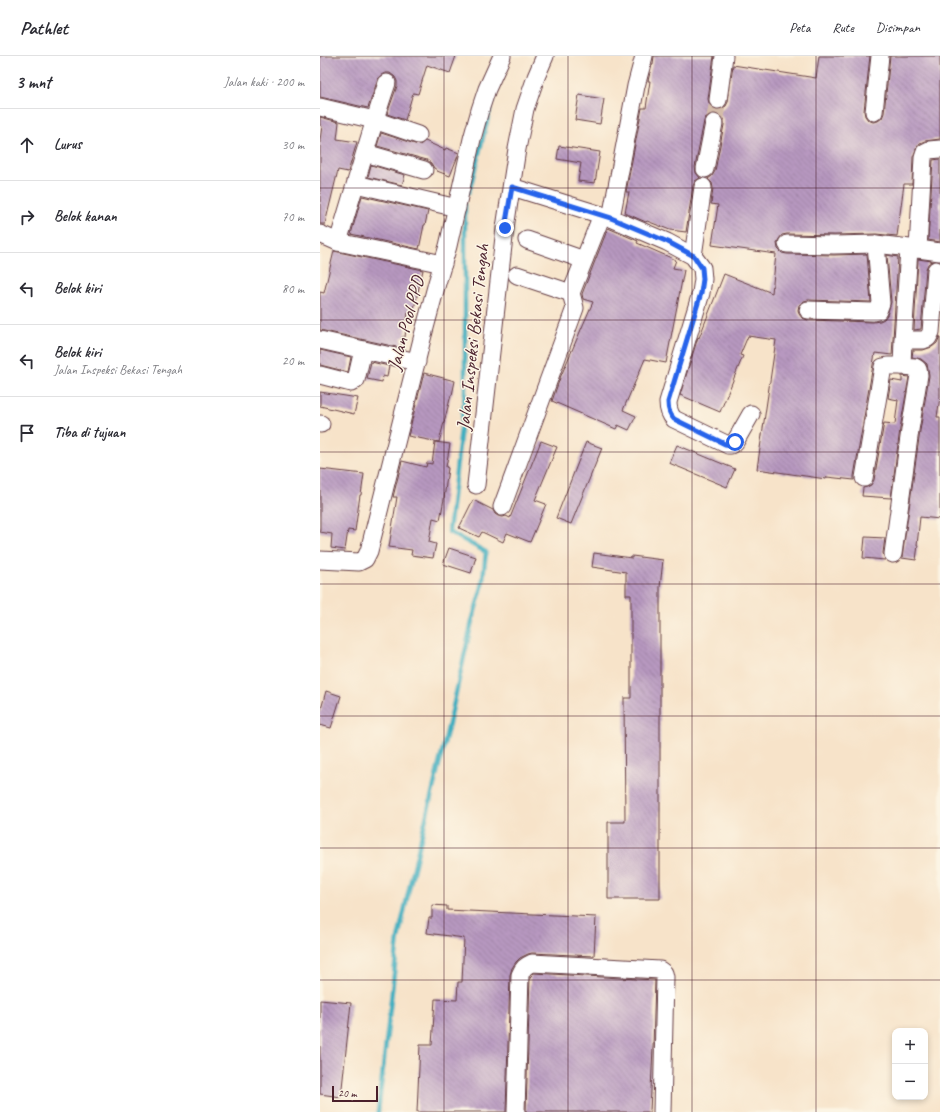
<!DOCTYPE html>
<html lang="id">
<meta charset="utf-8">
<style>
:root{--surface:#fff;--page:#f2f2f3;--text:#2b2b33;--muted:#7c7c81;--line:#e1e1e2}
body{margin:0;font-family:Caveat,sans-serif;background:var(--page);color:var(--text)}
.controls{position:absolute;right:12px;bottom:12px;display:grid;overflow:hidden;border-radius:8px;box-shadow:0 2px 6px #0003}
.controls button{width:36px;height:36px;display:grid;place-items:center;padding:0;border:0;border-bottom:1px solid var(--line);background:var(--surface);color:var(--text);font:20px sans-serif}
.scale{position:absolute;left:12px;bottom:10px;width:46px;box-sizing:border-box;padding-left:4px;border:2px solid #4a1f2b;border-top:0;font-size:11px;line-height:14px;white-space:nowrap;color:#4a1f2b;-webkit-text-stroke:3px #fcf5e5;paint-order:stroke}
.stop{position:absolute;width:12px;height:12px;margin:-9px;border:3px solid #2563eb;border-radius:50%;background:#fff}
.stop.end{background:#2563eb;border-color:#fff;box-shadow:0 1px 4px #0008}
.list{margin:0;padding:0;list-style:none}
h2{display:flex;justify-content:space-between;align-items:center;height:52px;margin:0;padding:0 16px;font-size:17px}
h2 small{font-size:13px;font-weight:400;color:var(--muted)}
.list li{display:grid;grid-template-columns:26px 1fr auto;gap:12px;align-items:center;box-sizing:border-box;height:72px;padding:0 16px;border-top:1px solid var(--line)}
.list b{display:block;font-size:15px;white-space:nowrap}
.list p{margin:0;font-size:13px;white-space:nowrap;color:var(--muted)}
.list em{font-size:13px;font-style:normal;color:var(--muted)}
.icon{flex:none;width:22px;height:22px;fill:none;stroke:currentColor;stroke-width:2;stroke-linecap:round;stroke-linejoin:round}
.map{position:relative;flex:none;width:620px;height:1056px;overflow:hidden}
header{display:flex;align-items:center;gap:24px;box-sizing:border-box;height:56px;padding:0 20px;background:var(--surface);border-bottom:1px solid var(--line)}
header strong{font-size:19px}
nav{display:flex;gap:22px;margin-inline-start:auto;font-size:14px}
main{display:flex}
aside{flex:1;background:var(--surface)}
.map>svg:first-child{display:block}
</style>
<header>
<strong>Pathlet</strong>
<nav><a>Peta</a><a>Rute</a><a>Disimpan</a></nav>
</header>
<main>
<aside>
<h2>3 mnt<small>Jalan kaki · 200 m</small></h2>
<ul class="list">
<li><svg class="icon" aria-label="ahead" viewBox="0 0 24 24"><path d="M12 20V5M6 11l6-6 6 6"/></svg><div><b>Lurus</b></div><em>30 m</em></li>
<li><svg class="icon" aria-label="right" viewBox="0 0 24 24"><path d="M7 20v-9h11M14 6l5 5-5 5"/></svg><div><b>Belok kanan</b></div><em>70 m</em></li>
<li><svg class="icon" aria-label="left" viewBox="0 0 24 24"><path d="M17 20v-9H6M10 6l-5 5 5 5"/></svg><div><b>Belok kiri</b></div><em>80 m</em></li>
<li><svg class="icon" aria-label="left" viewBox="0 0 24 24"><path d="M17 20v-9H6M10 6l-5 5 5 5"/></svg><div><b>Belok kiri</b><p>Jalan Inspeksi Bekasi Tengah</p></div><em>20 m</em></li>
<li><svg class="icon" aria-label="arrive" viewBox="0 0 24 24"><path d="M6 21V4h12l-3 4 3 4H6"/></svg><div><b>Tiba di tujuan</b></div></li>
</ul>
</aside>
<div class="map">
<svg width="620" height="1056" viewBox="0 0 620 1056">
<defs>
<pattern id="building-back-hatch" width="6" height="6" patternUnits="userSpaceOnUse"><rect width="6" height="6" fill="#b798c0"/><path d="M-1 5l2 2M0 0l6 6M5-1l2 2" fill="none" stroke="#977b9c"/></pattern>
</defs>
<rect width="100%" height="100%" fill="#fcf5e5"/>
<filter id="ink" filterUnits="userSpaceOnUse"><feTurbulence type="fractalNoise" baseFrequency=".025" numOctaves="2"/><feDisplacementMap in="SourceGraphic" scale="8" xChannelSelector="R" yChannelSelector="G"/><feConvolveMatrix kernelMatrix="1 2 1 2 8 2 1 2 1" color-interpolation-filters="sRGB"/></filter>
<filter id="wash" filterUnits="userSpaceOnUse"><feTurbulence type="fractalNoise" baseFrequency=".012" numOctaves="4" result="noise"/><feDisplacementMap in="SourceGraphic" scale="16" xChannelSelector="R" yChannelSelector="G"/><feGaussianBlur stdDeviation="0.9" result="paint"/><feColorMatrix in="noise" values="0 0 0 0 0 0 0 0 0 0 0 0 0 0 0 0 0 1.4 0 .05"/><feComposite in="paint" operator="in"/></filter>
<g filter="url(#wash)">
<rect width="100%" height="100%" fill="#f7e3c9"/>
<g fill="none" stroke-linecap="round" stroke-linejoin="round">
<g stroke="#42afc0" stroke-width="4.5">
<polyline points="149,136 174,38"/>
<polyline points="58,1056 78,883 91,824 132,655 152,565 162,531 166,496 129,476 145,337 145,148"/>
</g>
</g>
<g id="blocks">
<g fill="url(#building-back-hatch)">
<polygon points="0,0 136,0 130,17 107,9 98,38 93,37 85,64 67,58 77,30 77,25 75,21 70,17 65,17 61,19 58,23 48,52 0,41"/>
<polygon points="334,0 394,0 388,43 389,47 392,52 397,54 401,53 406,50 408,46 413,9 496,22 499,0 550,0 544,55 545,60 548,64 553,66 558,65 562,62 564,57 570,0 620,0 620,83 605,85 600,87 596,93 593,101 592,128 584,128 577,180 556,178 514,179 467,178 462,179 459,183 457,187 458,193 462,197 467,198 514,199 547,198 551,246 488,244 484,245 479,249 478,254 479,258 482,262 488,264 553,266 560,265 564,263 567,259 571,246 567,199 578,201 572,299 555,297 534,420 534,424 507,421 506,423 437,413 456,284 428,280 420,299 423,300 400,356 360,339 378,281 379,282 404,218 452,237 456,198 392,189 398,149 391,148 393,132 392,127 388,123 392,120 395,115 404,69 404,64 401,60 396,57 390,58 386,61 384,65 375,111 376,117 380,122 375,125 373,130 366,176 350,174 327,165 326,166 305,157 309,136 306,136 322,52 326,52 330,25 328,25 332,8 333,8"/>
<polygon points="259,39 284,43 280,68 255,64"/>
<polygon points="0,61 19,66 17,83 37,86 28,116 18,114 5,168 0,168 0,84 2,70 0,69"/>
<polygon points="61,77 95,88 100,89 105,85 125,94 126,92 139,97 130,120 117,115 117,114 114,112 111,107 107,104 57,90"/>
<polygon points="239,90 280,96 275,127 258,125 261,107 237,103"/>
<polygon points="620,103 620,186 608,184 613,104"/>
<polygon points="51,109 85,119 82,129 48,121"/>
<polygon points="42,140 108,155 105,169 104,169 99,193 31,178"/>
<polygon points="288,172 318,185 317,187 356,204 353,212 364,214 346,307 325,303 303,354 316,360 309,374 298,369 296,373 232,345 240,322 273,246 263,243 262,238"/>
<polygon points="14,195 103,214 93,257 88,256 85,281 82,281 81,292 0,274 0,236 4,237"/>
<polygon points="598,203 612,205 608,208 606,213 601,273 594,274"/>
<polygon points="620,280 620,341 617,361 620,361 620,463 600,461 597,489 598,489 596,504 582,502 600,375 609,320 607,308 601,303 592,301 593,294 603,294 612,291 617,287"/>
<polygon points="0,294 31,301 28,316 0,309"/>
<polygon points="51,306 69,310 67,321 63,320 62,326 47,323"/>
<polygon points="104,317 135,325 132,339 131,339 119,386 88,380"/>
<polygon points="582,320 589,321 580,373 571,442 542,440 543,432 547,431 551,429 554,424 564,367 575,368 578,344 568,342 571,324 582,326"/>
<polygon points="0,336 38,342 34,358 0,350"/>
<polygon points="221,385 237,391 215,444 226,448 210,486 187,477 183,486 162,476 159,481 139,472 153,444 173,454 175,458 178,460 183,461 186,460 190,462"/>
<polygon points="115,386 130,388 126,411 128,412 124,443 120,464 113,462 109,486 116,488 113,502 91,499 92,494 69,491 77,441 73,441 82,405 106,411 107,407 112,408"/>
<polygon points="266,386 282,392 251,468 236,462"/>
<polygon points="357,389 415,413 407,431 349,407"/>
<polygon points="0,413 44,418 41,439 40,439 35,475 28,474 25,494 11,492 12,478 0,476"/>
<polygon points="545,481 565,482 563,497 565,504 543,502"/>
<polygon points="129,492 156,501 151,517 123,508"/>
<polygon points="274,497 312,502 312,500 343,504 340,531 340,843 288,843 288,766 305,766 304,642 311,642 311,539 306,539 306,516 272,511"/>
<polygon points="6,635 21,640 11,672 0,669 0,657"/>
<polygon points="112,849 127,850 127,854 276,861 274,900 212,897 208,898 200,902 196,906 192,912 190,919 186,1056 97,1056 100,989 112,989 115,943 137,944 138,926 142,926 144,882 107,877 109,862 112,862"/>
<polygon points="214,917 335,924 333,991 330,1056 206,1056 210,921"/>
<polygon points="0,944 31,947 21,1041 0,1038"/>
</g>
</g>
</g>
<g filter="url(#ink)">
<use href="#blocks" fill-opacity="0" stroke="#643c43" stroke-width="1"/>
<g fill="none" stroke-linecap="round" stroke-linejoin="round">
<polyline stroke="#d4bca9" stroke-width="17" stroke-dasharray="17 8" stroke-linecap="butt" points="394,67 398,44"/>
<g stroke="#643c43" stroke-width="19">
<g id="minor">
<polyline points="398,44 404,0"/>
<polyline points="0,51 54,64 98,79"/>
<polyline points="554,56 560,0"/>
<polyline points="45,97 104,114"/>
<polyline points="385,113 394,67"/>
<polyline points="36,128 137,152"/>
<path d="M192 131 291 162 347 186 373 200 382 212 383 223 381 237 348 346C348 353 349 358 354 363L408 389H411L415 386 431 358"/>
<polyline points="291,162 316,30 324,0"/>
<polyline points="0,178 18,186 123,208"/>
<polyline points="207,184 264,204"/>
<path d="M18 186C34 133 49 80 67 27"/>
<polyline points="467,188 514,189 556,188 598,193 603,102 605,96 609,94 620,93"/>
<polyline points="598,193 620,196"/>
<polyline points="373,200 383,131"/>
<polyline points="197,219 251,237"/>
<polyline points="488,254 553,256 558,255 561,247 556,188"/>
<polyline points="0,284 97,306"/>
<polyline points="583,284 603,284 608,282 611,276 616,214"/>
<polyline points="0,319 31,327 36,324 43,294"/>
<polyline points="0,368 1,368"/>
<polyline points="544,422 563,311 568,310 582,310"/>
<polyline points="156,429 185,172 197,93 205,53 216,21 225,0"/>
<polyline points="182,451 255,252 251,237 282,159"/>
<polyline points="573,498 590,374 599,319 598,313 595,311 582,310 583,284 589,193"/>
<polyline points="0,504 39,506 45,503 49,495 102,283 117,227 128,190 152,83 160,54 167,33 182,0"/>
<path d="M196 1056 200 919C203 912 205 910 212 907L340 914 344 917 345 921 342 1056"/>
</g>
</g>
<use href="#minor" stroke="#fff" stroke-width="17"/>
</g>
</g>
<g fill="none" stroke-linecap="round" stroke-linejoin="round" filter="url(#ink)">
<path stroke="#2563eb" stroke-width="5" d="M185 172 192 131 291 162 348 186 374 200 382 212 383 223 381 237 348 346C348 353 349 358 354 363L405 388 411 389 415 386"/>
</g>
<path fill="none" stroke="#4a1f2b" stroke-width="1" stroke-opacity="0.55" d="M124 0V1056M248 0V1056M372 0V1056M496 0V1056M0 132H620M0 264H620M0 396H620M0 528H620M0 660H620M0 792H620M0 924H620"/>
<g text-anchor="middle" stroke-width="3" stroke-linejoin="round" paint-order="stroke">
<g font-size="19" fill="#4a1f2b" stroke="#fcf5e5">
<text transform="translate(85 267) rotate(-75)" y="7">Jalan Pool PPD</text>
<text transform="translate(152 281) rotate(-84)" y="7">Jalan Inspeksi Bekasi Tengah</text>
</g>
</g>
</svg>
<div class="controls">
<button>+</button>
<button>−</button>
</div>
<div class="scale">20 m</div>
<div class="stop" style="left:415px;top:386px"></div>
<div class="stop end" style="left:185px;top:172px"></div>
</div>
</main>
